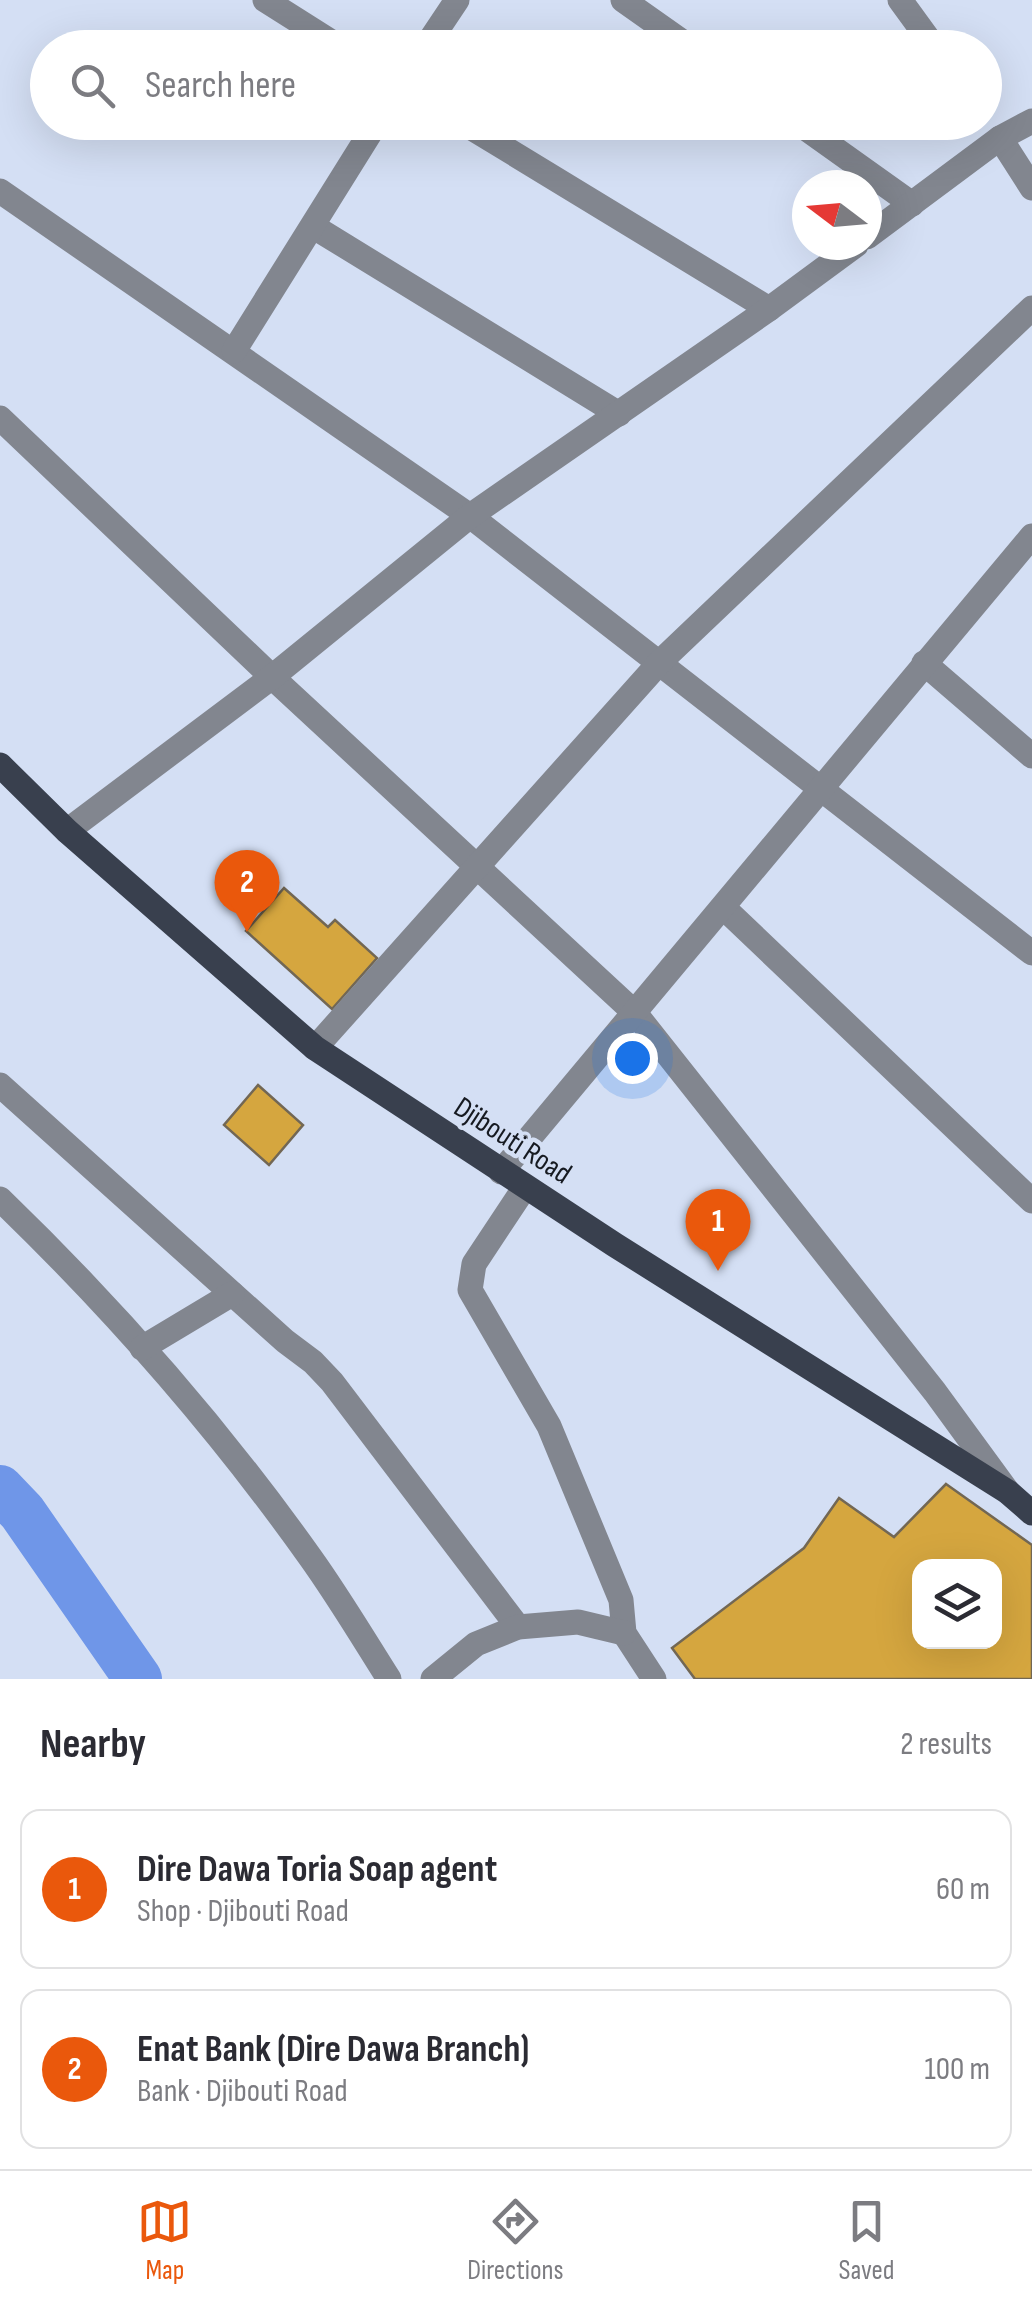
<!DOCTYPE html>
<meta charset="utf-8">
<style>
:root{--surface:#fff;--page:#f7f7f7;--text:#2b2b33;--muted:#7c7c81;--line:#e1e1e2;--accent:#ea580c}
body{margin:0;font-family:"Sofia Sans Condensed",sans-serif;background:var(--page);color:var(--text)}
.controls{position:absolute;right:30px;bottom:30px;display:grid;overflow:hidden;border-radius:20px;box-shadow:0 10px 40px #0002}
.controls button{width:90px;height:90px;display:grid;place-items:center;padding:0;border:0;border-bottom:2px solid var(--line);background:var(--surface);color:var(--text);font:50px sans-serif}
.compass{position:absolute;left:792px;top:170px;width:90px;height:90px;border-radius:50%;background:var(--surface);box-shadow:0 10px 40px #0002;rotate:286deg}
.you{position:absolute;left:632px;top:1058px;width:35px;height:35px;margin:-25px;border:8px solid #fff;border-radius:50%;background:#1a73e8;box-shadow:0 0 0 15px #1a73e833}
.badge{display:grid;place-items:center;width:65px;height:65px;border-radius:50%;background:var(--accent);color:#fff;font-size:32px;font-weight:700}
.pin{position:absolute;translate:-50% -82px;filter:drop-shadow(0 2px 5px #0008)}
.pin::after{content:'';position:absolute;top:52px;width:35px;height:30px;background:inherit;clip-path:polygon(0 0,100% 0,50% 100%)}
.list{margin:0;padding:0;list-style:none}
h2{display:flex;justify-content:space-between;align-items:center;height:130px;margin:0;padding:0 40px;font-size:42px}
h2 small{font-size:32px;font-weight:400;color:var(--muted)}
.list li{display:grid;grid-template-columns:65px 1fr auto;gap:30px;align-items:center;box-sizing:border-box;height:160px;margin:0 20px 20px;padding:0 20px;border:2px solid var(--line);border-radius:20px}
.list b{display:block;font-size:38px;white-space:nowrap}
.list p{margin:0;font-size:32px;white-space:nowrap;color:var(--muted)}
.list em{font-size:32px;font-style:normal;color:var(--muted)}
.icon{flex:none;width:55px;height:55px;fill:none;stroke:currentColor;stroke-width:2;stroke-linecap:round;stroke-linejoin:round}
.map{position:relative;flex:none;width:1032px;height:1679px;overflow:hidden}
.search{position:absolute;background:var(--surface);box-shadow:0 10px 40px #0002;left:30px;right:30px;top:30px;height:110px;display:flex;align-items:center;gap:25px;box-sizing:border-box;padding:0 35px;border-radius:55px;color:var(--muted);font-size:38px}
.sheet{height:490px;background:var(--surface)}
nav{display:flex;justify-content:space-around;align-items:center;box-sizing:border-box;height:140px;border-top:2px solid var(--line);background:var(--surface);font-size:28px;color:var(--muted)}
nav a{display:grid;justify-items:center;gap:5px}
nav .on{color:var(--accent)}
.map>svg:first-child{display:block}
</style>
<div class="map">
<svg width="1032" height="1679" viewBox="0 0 1032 1679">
<rect width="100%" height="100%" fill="#d4dff4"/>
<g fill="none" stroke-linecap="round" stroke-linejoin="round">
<polyline stroke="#6f96e8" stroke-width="48" points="0,1489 22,1512 138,1679"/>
</g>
<g fill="#d5a63f" stroke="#726754" stroke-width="2.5" fill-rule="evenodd">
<polygon points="284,888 328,927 335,920 377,958 332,1009 246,931"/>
<polygon points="258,1085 303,1125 269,1165 224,1125"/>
<path d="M946 1484 1032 1545V1679H695L672 1648 804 1548 839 1498 894 1537ZM920 1566H994V1642H920Z"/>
</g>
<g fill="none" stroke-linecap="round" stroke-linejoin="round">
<g stroke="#82868f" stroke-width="25">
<polyline points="265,0 341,48"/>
<polyline points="623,0 691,48"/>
<polyline points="900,0 935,48"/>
<polyline points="425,48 457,0"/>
<polyline points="462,122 769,309"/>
<polyline points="797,122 912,204"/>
<polyline points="1000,138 1032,188"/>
<polyline points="0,191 470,516 1032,953"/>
<polyline points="314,227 619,414"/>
<polyline points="867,237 1000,138 1032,121"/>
<polyline points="234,351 377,122"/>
<polyline points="0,418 272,677 635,1013 935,1392 1008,1492"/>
<polyline points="924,663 1032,756"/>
<polyline points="67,831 272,677 470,516 769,309 856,245"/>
<polyline points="724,908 1032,1201"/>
<polyline points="315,1048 660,662 1032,308"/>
<polyline points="0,1085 285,1341 313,1362 332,1382 518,1627"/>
<polyline points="501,1172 1032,536"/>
<polyline points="525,1187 474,1264 470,1290 549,1426 621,1600 624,1633 654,1679"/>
<path d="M0 1199C113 1308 219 1429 310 1557 338 1596 363 1638 389 1679"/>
<polyline points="142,1348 232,1294"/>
<polyline points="433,1679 476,1644 518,1627 578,1622 624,1633"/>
</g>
<polyline stroke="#39404e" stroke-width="25" points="0,765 67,831 315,1048 615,1245 1008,1492 1032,1513"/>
</g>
<g text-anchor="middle" stroke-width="9" stroke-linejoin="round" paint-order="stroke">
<g font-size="30" fill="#161a21" stroke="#d4dff4">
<text transform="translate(513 1140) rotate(33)" y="10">Djibouti Road</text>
</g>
</g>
</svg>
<div class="controls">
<button><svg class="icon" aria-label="layers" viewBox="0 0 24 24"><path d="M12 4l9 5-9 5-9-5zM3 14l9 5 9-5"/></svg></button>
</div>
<svg class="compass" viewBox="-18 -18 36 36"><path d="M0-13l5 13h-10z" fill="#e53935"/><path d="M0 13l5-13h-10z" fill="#7c7c81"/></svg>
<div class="you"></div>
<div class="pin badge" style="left:718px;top:1271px">1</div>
<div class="pin badge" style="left:247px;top:932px">2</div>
<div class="search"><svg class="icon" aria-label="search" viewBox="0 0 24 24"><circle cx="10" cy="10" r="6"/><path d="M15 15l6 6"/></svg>Search here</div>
</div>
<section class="sheet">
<h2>Nearby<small>2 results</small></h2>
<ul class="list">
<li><span class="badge">1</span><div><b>Dire Dawa Toria Soap agent</b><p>Shop · Djibouti Road</p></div><em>60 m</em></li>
<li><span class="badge">2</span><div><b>Enat Bank (Dire Dawa Branch)</b><p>Bank · Djibouti Road</p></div><em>100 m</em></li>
</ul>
</section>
<nav>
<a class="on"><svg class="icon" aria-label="map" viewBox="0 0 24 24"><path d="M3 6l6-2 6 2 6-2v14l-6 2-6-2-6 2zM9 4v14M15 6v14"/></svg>Map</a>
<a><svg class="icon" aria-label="directions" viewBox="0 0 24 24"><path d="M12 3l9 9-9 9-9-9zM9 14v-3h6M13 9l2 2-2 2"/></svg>Directions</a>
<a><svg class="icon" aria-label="saved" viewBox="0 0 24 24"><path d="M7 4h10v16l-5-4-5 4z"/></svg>Saved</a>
</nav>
